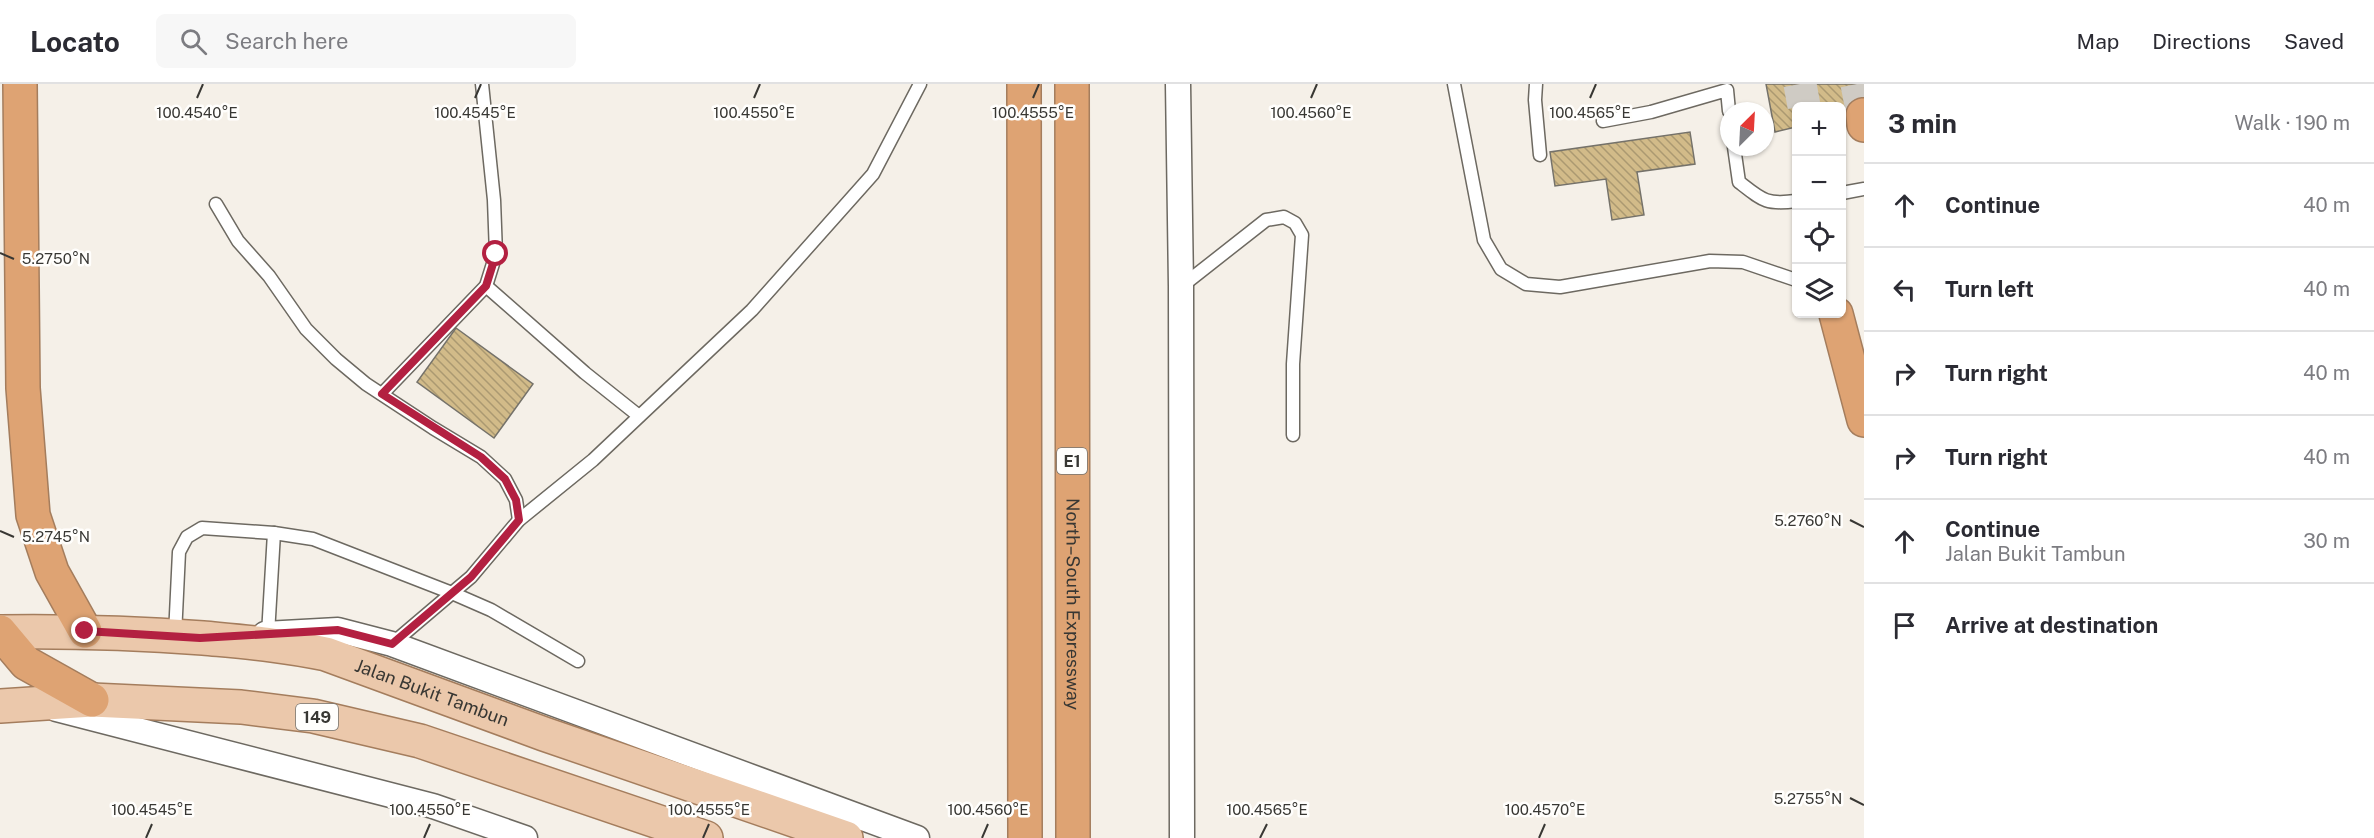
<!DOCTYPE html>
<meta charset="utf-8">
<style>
:root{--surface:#fff;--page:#f7f7f7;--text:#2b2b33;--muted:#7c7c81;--line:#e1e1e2}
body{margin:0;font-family:"Public Sans",sans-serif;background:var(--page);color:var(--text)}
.controls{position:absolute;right:18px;top:18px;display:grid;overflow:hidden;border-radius:9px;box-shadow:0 2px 4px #0004}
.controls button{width:54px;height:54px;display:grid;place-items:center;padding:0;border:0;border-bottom:2px solid var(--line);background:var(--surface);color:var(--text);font:30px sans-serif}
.compass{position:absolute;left:1720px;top:18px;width:54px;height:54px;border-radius:50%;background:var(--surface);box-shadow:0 2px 4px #0004;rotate:24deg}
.stop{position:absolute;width:18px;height:18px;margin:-14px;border:4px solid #b32041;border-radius:50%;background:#fff}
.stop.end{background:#b32041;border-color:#fff;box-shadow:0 2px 6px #0008}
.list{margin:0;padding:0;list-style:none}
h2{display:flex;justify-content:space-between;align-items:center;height:78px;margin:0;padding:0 24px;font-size:26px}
h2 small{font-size:20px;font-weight:400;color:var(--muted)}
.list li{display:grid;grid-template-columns:39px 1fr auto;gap:18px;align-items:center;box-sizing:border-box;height:84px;padding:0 24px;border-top:2px solid var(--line)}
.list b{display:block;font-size:22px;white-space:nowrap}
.list p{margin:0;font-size:20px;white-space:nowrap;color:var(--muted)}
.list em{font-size:20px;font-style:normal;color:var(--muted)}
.icon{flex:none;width:33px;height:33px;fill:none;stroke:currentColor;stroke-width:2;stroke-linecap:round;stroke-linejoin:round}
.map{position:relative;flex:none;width:1864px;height:754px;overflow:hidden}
header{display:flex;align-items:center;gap:36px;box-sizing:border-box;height:84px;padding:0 30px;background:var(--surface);border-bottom:2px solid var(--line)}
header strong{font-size:28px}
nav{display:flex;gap:33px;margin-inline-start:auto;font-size:21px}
.search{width:420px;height:54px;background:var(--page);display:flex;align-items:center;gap:15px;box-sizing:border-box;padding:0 21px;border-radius:9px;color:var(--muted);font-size:22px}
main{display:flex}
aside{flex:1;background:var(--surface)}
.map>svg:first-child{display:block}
</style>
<header>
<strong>Locato</strong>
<div class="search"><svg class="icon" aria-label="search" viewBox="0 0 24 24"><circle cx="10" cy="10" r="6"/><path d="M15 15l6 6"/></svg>Search here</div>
<nav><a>Map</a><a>Directions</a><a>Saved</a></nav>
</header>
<main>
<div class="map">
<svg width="1864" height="754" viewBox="0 0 1864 754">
<defs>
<pattern id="building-back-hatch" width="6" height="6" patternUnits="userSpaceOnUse" patternTransform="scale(1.5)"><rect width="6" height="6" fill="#d2bb89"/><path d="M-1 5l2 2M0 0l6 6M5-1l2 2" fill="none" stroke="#ab9971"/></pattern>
</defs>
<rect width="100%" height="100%" fill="#f5f0e8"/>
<g fill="url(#building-back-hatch)" stroke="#75726a" stroke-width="1.5">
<polygon points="1766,0 1864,0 1864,30 1842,34 1842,22 1796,22 1796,43 1775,48"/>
<polygon points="1690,48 1695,80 1637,88 1644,131 1612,136 1606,95 1555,102 1550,68"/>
<polygon points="456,244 533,300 494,354 417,298"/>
</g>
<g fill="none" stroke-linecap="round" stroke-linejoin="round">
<g stroke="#cfcbc4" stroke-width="33" stroke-dasharray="33 16" stroke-linecap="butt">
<polyline points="1800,0 1804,22"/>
<polyline points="1857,0 1863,31"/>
</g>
<g stroke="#6d6961" stroke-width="15">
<g id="service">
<polyline points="1454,0 1484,156 1501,185 1526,200 1560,203 1710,177 1743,178 1796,196"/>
<polyline points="1536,0 1535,16 1540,71"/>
<polyline points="1603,37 1651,28 1727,6 1729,27"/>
<path d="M1734 63 1739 98C1762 116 1766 121 1796 117"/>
<polyline points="1842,109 1864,105"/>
<polyline points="216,120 238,157 269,192 306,245 336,275 366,300 433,344 481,373 505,395 516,416 519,436"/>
<polyline points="486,202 585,289 639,332"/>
<polyline points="1182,202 1266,136 1284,133 1295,139 1302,151 1293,280 1293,351"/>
<polyline points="382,310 486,202 496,170 494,116 482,0"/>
<polyline points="268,550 274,449"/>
<polyline points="175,551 179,468 187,453 202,444 274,449 313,455 452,509 392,560"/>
<polyline points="578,577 491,526 452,509 471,493 519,436 593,376 752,226 873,90 920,0"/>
</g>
</g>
<g stroke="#6d6961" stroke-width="27">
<g id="minor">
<polyline points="1178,0 1181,202 1182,754"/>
<polyline points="265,550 338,546 392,560 917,754"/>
<polyline points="56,625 433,722 525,754"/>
</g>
</g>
<g stroke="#a47d5d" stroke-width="36">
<g id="primary">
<path id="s1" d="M0 548C68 547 135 549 203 554 245 558 285 561 326 570L544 650 846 754"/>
<polyline points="0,622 92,616 241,623 313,632 420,657 706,754"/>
</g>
</g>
<g stroke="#a47d5d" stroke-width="36">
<g id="motorway">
<polyline points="20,0 23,304 33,431 52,488 85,547"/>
<polyline points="1024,0 1025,754"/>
<path id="s2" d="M1072 0 1073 754"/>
<polyline points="1863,31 1864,41"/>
<polyline points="1836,230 1864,336"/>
<polyline points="0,548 26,579 92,616"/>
</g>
</g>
<use href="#service" stroke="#fff" stroke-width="12"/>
<use href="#minor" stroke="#fff" stroke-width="24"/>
<use href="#primary" stroke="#ebc8ab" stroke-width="33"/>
<use href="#motorway" stroke="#dea373" stroke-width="33"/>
</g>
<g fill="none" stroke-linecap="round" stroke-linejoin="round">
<polyline stroke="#b32041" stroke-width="8" points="85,547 200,554 338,546 392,560 471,493 519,436 516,416 505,395 481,373 382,310 486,202 496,170"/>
</g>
<path fill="none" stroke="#383733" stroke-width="2" d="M197 14 203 0M475 14 481 0M754 14 760 0M1033 14 1039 0M1311 14 1317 0M1590 14 1596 0M0 169 14 175M1850 436 1864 443M0 447 14 453M1850 714 1864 721M146 754 152 740M424 754 430 740M703 754 709 740M982 754 988 740M1260 754 1267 740M1539 754 1545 740"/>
<g text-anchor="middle" stroke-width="5" stroke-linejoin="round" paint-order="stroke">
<g fill="#fffefc" stroke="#74736f" stroke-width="1.5">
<rect x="1057" y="364" width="30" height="26" rx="4.5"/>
<rect x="296" y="620" width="42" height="26" rx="4.5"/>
</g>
<g font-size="16" font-weight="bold" fill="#383733">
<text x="1072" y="383">E1</text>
<text x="317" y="639">149</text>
</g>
<g font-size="18" fill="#383733" stroke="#fffefc">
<text dy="6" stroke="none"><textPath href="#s2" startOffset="520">North–South Expressway</textPath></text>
<text dy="6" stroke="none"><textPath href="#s1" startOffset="440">Jalan Bukit Tambun</textPath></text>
</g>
</g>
<g font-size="15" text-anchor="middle" fill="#383733" stroke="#fffefc" stroke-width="5" stroke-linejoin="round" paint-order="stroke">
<text x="197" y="34">100.4540°E</text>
<text x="475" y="34">100.4545°E</text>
<text x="754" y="34">100.4550°E</text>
<text x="1033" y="34">100.4555°E</text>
<text x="1311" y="34">100.4560°E</text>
<text x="1590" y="34">100.4565°E</text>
<text x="56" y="180">5.2750°N</text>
<text x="1808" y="442">5.2760°N</text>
<text x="56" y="458">5.2745°N</text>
<text x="1808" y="720">5.2755°N</text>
<text x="152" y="731">100.4545°E</text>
<text x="430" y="731">100.4550°E</text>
<text x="709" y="731">100.4555°E</text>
<text x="988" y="731">100.4560°E</text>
<text x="1267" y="731">100.4565°E</text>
<text x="1545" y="731">100.4570°E</text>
</g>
</svg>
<div class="controls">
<button>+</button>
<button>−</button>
<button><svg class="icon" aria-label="locate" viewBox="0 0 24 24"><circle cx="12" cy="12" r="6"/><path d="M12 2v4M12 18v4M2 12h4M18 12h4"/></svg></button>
<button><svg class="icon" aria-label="layers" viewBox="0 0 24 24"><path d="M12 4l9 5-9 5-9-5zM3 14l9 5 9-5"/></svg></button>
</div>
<svg class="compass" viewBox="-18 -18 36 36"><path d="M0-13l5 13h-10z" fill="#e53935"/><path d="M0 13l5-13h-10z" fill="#7c7c81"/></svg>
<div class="stop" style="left:496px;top:170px"></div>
<div class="stop end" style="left:85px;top:547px"></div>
</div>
<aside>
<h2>3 min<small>Walk · 190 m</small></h2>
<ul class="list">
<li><svg class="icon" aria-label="ahead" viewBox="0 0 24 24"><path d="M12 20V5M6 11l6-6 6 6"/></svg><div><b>Continue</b></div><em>40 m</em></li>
<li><svg class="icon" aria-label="left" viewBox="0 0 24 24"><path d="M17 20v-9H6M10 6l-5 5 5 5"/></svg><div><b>Turn left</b></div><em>40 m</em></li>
<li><svg class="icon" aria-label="right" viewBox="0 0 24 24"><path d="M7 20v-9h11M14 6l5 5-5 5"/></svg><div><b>Turn right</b></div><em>40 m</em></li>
<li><svg class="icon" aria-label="right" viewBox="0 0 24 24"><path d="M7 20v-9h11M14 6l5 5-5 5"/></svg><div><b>Turn right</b></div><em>40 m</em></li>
<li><svg class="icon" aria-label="ahead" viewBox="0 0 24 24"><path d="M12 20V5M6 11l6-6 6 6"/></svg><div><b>Continue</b><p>Jalan Bukit Tambun</p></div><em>30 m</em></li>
<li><svg class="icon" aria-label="arrive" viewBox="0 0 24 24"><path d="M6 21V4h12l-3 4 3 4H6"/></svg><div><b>Arrive at destination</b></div></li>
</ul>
</aside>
</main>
